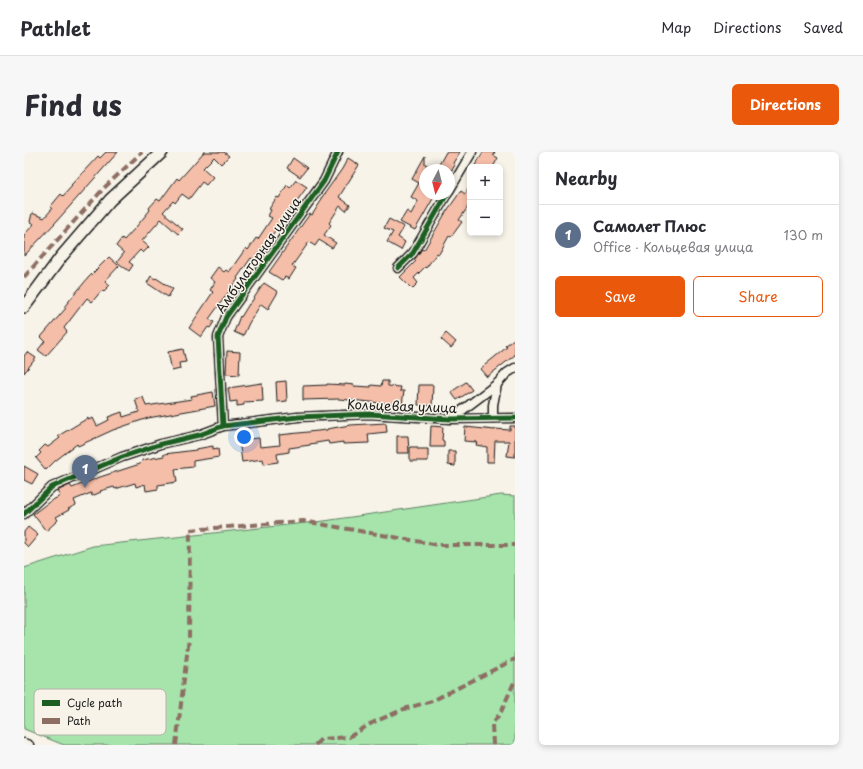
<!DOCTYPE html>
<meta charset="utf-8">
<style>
:root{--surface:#fff;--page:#f7f7f7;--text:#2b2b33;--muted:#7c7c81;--line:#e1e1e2;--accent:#ea580c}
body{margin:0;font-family:"Playpen Sans",sans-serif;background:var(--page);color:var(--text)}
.controls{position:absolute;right:12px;top:12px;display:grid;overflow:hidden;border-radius:6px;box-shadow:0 2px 6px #0003}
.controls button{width:36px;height:36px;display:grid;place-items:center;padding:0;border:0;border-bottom:1px solid var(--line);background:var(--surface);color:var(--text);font:20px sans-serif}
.compass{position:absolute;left:395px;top:12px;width:36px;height:36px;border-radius:50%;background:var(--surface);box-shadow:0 2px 6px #0003;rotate:187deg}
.you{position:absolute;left:220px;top:285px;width:14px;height:14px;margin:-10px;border:3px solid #fff;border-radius:50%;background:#1a73e8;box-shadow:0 0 0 6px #1a73e833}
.badge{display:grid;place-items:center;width:26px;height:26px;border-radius:50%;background:var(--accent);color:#fff;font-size:13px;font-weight:700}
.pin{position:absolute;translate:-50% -33px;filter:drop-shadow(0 1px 2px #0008)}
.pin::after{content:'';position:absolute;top:21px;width:14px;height:12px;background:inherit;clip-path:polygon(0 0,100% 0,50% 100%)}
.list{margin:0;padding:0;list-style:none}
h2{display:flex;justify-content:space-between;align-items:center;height:52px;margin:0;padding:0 16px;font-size:17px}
h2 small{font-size:13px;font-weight:400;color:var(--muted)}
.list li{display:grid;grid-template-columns:26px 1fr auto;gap:12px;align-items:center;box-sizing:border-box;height:60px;padding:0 16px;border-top:1px solid var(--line)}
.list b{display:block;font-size:15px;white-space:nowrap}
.list p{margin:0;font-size:13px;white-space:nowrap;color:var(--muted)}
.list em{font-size:13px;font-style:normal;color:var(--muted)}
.actions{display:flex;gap:8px;padding:12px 16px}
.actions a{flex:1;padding:9px 0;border:1px solid var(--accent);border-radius:6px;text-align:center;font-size:14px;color:var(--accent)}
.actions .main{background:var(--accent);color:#fff}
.map{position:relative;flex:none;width:491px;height:593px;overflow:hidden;border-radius:6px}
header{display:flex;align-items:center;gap:24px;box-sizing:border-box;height:56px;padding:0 20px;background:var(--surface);border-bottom:1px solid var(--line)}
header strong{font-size:19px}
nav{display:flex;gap:22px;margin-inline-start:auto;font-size:14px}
.intro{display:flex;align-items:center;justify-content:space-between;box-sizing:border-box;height:96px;padding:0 24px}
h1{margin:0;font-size:28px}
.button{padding:10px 18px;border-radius:6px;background:var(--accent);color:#fff;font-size:14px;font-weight:700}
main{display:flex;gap:24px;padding:0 24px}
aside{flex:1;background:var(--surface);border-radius:6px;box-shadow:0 2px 6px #0003}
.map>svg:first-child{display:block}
</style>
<header>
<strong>Pathlet</strong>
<nav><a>Map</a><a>Directions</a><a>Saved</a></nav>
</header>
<div class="intro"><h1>Find us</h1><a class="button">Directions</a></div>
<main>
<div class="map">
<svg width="491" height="593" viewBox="0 0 491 593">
<rect width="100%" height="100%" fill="#f7f3e8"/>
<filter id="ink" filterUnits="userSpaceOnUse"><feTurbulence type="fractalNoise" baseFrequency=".025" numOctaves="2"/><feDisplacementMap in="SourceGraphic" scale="8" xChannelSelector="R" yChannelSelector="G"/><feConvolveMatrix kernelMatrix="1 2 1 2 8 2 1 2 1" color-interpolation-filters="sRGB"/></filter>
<g filter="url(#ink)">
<polygon fill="#a6e4ac" stroke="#618064" points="477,343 491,344 491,593 40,593 0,577 0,416 69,394 300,369"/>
<g fill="#f5bea9" stroke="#1c1c1c">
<polygon points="82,0 94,0 31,71 0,104 0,83 10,72 6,70 8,61 20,66 28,57 26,55 37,42 39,44 48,34 47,33 74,4 76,6"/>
<polygon points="180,0 200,0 205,4 197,12 190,5 179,16 189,25 182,33 178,30 165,47 158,42 151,51 149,49 139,60 159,77 154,82 137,67 118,89 125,95 119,101 116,98 105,110 109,113 105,119 93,110 100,101 92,94 98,86 100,88 112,75 126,58 125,56 133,47 136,49 153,26 155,28"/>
<polygon points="422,0 436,0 429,11 431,13 428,18 401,18 401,42 404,42 410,45 391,78 376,70 383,59 387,62 394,49 387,45 395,31 388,27 401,4 401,12 412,18"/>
<polygon points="459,0 471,0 469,3 474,6 469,15 450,15"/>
<polygon points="269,6 283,16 276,25 263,16"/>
<polygon points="324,6 335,13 315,45 326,53 322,59 316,54 305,71 307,73 300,83 312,91 308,96 295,88 291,94 285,90 268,114 272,116 265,127 261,125 258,128 245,120 280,70 286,62 288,63 297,49 296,48 318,17"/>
<polygon points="272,28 283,35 230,108 227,106 213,126 214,127 185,167 190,170 186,176 184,175 177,185 165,176 189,140 186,138 191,130 186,126 194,115 200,120 202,118 205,120 222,96 224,98 232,86 234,87 248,66 244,64 247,58 245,57 253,45 255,46 263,33 266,36"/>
<polygon points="446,34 446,52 435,68 438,70 427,85 425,84 415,102 413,101 402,116 401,115 390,126 394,131 388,137 376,125 392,109 390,108 398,97 400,98 422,60 437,39 441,42"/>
<polygon points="365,67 380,75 374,85 381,90 377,98 363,90 369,80 360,76"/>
<polygon points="85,105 95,114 81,129 86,133 79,140 78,138 68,150 63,146 40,176 43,180 22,204 14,198 21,189 17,185 42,156 40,155 64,126"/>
<polygon points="127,124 131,127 132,126 149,137 144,145 123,131"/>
<polygon points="240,131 254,140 244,157 237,152 225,171 219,184 210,180 216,164 217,165 225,152 226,152"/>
<polygon points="422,181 432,190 427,196 417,187"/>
<polygon points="491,186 491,203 463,225 456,217 483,195 481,194"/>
<polygon points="159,197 162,210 155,211 156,217 148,219 144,200"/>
<polygon points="203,199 216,200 215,223 202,222"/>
<polygon points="3,200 12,206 0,221 0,204"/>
<polygon points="262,229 263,249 253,250 252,230"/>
<polygon points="358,229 364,229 364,234 377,235 376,239 380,239 378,253 315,247 279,248 279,234 303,233 303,232 321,233 321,232 330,233 330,234 347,235 347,233 357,234"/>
<polygon points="442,230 448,238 433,248 427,240"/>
<polygon points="238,231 239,249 220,250 220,253 213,254 213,249 206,250 204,236"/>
<polygon points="395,233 409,233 408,254 394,253"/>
<polygon points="189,240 191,254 124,266 89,278 54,294 53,292 31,309 22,318 12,306 17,301 15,299 21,293 24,295 36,286 34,284 64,266 64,268 69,266 73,274 85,268 84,265 98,260 99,265 115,260 111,247 119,245 122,254 168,247 167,244"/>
<polygon points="362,271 363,280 344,282 345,291 319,292 319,290 305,292 304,289 286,292 286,293 265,296 265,300 253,302 254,310 240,312 239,307 218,310 215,288 235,286 236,295 256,293 255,283 303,278 303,277 326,273"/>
<polygon points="407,274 419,275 418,288 420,289 420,295 406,295"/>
<polygon points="486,274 491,274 491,305 483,304 485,289 471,289 470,310 463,310 463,295 452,293 453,290 440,289 441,275 471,278 471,277 486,278"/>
<polygon points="373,284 384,284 385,301 373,301"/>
<polygon points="189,294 189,297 194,296 195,305 169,309 169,315 151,317 153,330 134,333 134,337 122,339 121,332 112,335 111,331 91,337 90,335 76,339 77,340 68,344 67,341 50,348 52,353 44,357 45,358 32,365 34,368 22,379 9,362 25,350 36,344 33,339 46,333 48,336 76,325 116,312 118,310 118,308 140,304 140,302 172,298 172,297"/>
<polygon points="386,295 393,295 393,297 404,297 404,309 386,309"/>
<polygon points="424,299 431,299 431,314 424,313"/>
<polygon points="0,314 14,322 8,332 0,328"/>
<polygon points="4,375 14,383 4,395 0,391 0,380"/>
</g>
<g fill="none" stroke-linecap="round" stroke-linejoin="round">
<g stroke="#1c1c1c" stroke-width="11">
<g id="minor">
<polyline points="425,39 448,0"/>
<polyline points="374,116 389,101 423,42"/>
<polyline points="428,266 473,232 483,221 491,216"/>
<polyline points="469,266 469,253 473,232"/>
<polyline points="199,274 194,185 202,165 300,29 314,0"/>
<polyline points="0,362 28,335 98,305 137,292 175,283 199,274 274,265 345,262 426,267 491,266"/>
<polyline points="0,591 5,593"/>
</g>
</g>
<g stroke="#1c1c1c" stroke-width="14">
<polyline id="secondary" points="0,155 37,105 86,48 138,0"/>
</g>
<use href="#minor" stroke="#f7f3e8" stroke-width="8"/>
<use href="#secondary" stroke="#f7f3e8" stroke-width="11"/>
<g stroke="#8d6e63" stroke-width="4" stroke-dasharray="8 4" stroke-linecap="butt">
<polyline points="0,125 81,35 118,0"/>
<polyline points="152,593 165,486 166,378 279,369 415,393 491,393"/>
<polyline points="291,593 297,587 325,585 348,571 380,557 408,549 491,507"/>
<polyline points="469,593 468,572 477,560 491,528"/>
</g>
<g stroke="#f7f3e8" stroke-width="8">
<g id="cycleway">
<polyline points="374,116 389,101 423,42"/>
<polyline points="199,274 194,185 202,165 300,29 314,0"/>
<polyline points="0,362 28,335 98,305 137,292 175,283 199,274 274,265 345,262 426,267 491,266"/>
</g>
</g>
<use href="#cycleway" stroke="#1b5e20" stroke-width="5"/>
</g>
</g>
<g text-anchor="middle" stroke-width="3" stroke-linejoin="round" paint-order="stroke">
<g font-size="13" fill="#1c1c1c" stroke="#f7f3e8">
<text transform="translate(234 103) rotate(-55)" y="5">Амбулаторная улица</text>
<text transform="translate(378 254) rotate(2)" y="5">Кольцевая улица</text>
</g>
</g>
<rect x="10" y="537" width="132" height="46" rx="6" fill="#f7f3e8" stroke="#b5b2ab" stroke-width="1"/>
<rect x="18" y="548" width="18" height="6" fill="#1b5e20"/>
<rect x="18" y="566" width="18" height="6" fill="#8d6e63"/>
<g font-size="11" fill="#1c1c1c">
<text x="43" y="555">Cycle path</text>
<text x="43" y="573">Path</text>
</g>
</svg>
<div class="controls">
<button>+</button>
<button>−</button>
</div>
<svg class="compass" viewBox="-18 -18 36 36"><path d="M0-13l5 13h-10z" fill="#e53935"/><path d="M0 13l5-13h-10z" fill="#7c7c81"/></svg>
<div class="you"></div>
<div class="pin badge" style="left:61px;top:336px;background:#5c6f8a">1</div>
</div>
<aside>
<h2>Nearby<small></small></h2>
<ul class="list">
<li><span class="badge" style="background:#5c6f8a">1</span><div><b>Самолет Плюс</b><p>Office · Кольцевая улица</p></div><em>130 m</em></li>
</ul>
<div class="actions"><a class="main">Save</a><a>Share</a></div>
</aside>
</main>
